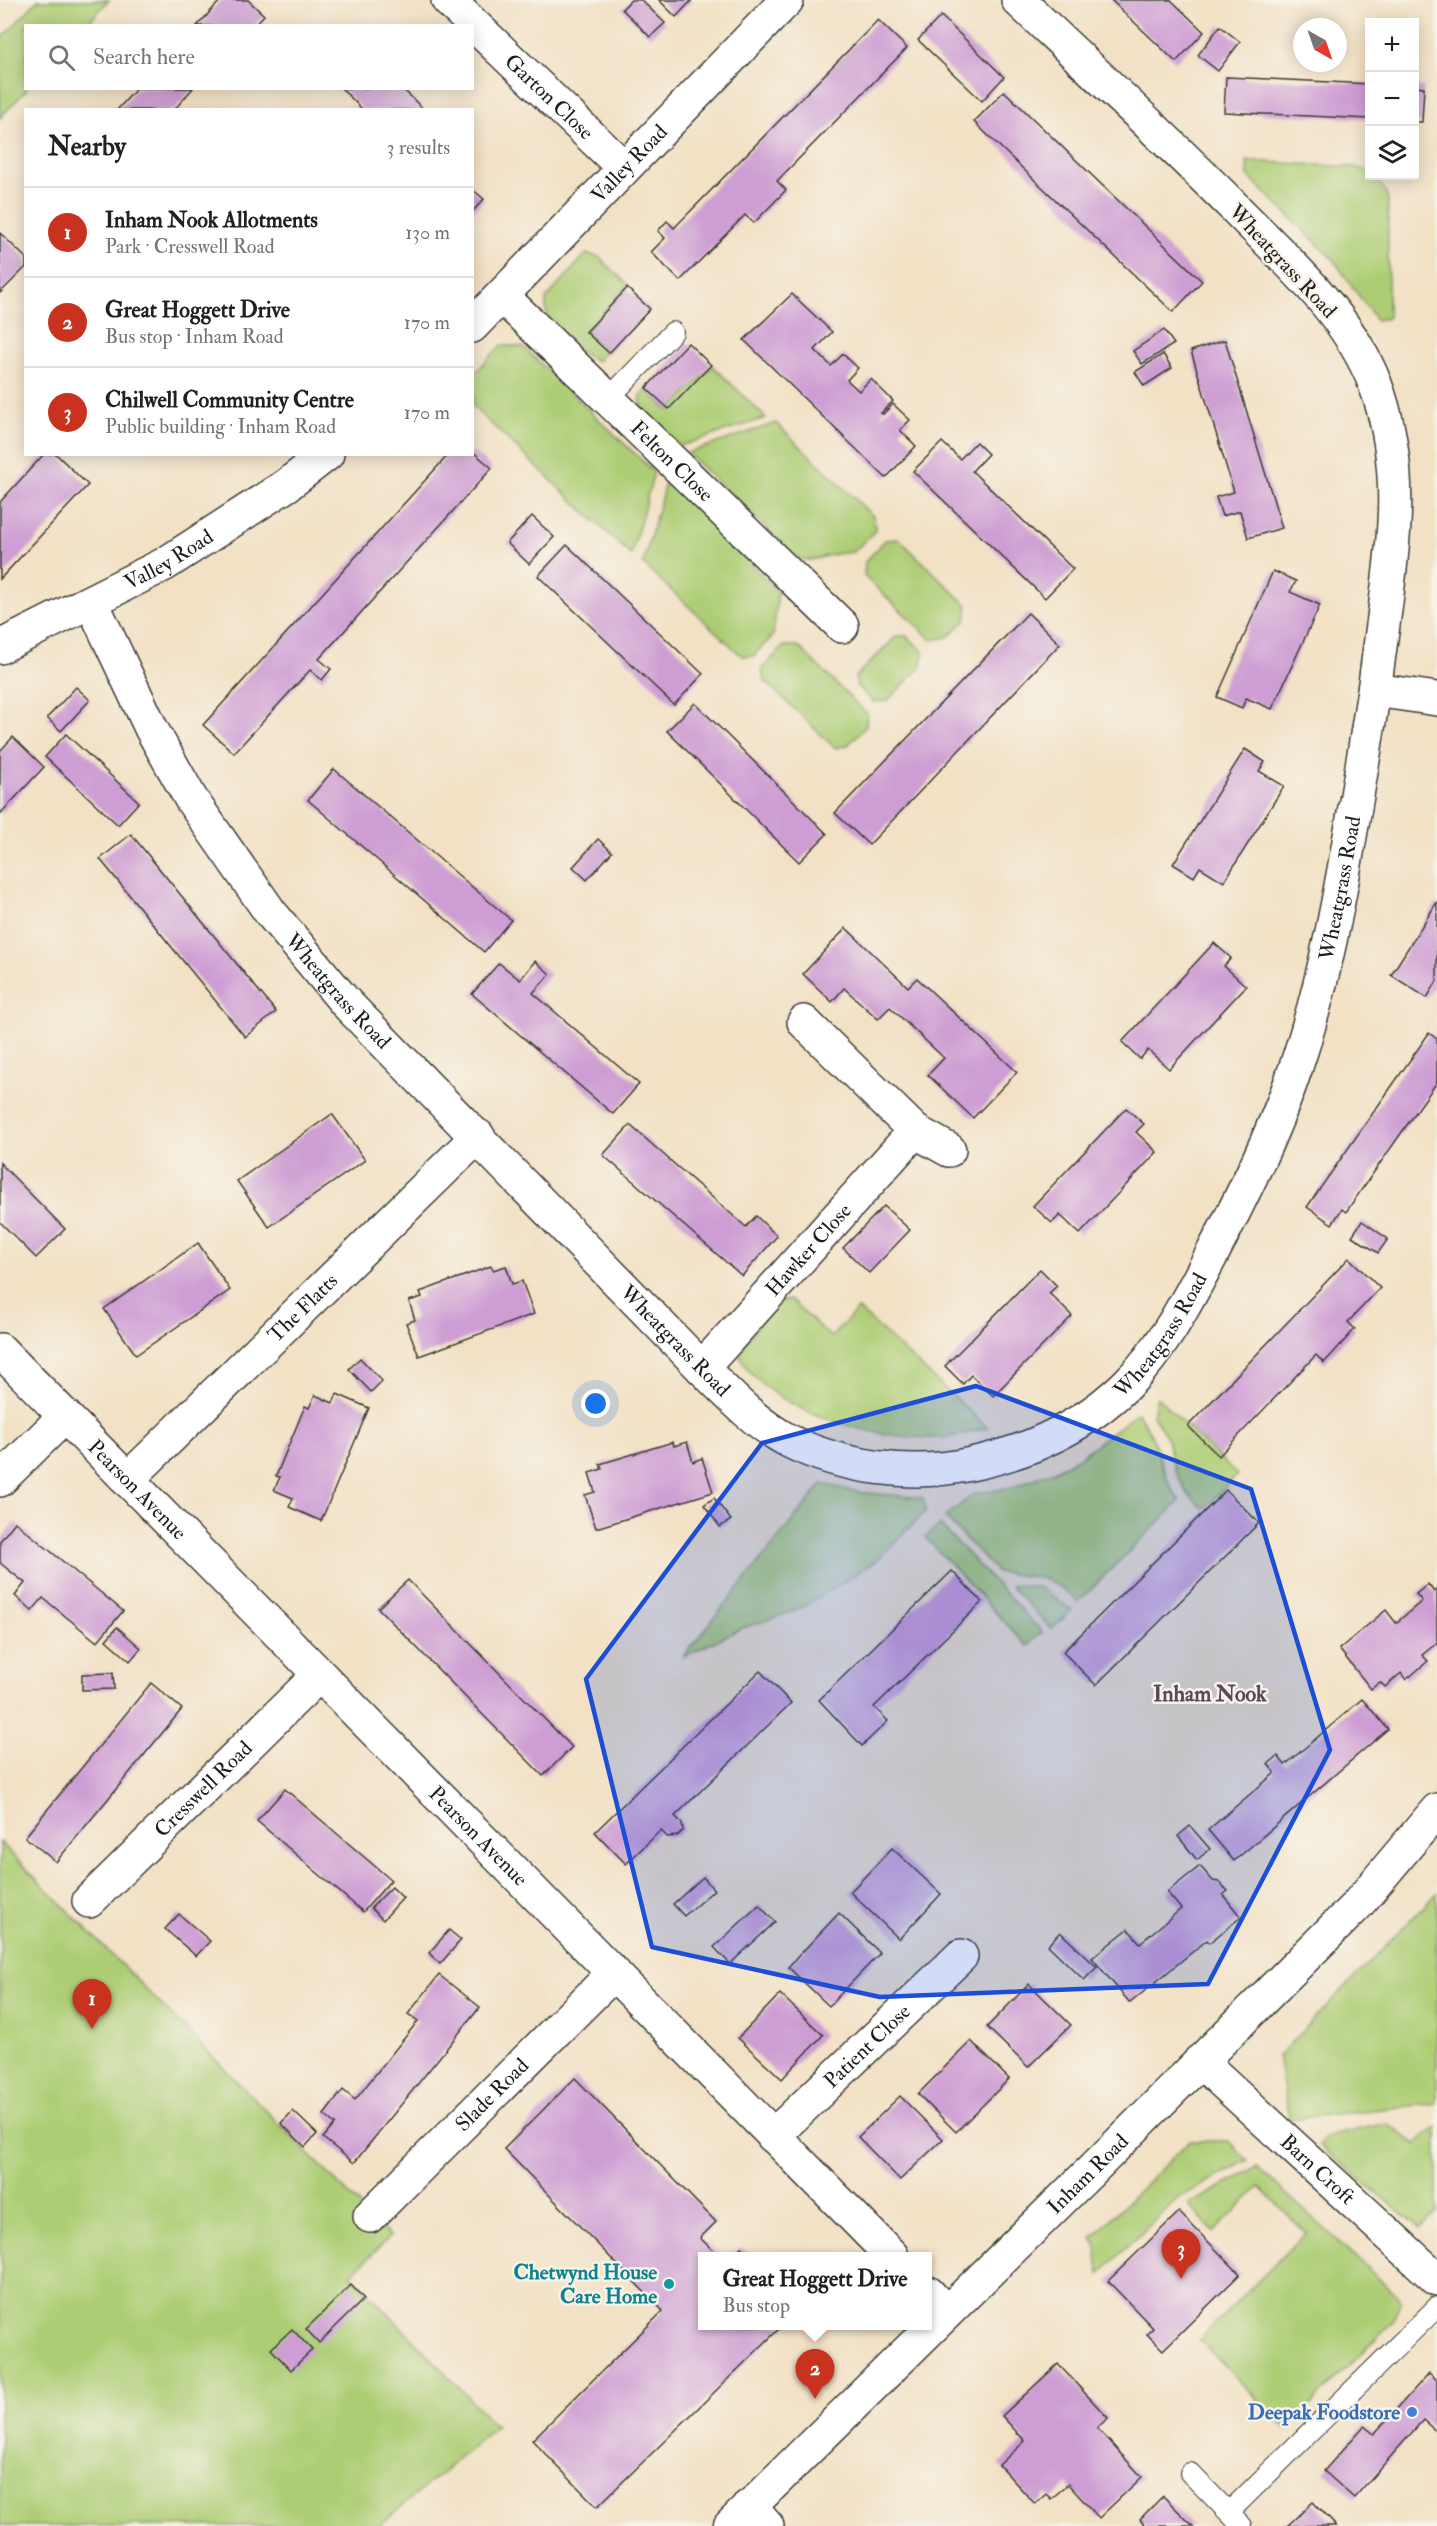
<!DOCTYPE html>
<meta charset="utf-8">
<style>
:root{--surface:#fff;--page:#f6f6f6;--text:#202124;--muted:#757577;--line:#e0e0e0;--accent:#c8321e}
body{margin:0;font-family:"IM FELL Double Pica",serif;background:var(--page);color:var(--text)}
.controls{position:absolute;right:18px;top:18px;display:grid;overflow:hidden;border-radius:0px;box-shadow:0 3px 15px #0003}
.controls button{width:54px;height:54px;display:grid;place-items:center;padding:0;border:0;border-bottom:2px solid var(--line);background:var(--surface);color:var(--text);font:30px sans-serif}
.compass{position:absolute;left:1293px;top:18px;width:54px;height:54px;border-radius:50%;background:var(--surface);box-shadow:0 3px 15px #0003;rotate:140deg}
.you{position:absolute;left:596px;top:1404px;width:21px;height:21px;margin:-15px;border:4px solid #fff;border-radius:50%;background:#1a73e8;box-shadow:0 0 0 9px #1a73e833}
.badge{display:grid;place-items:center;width:39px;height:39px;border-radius:50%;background:var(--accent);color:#fff;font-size:20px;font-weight:700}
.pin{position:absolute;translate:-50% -50px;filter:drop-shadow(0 2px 3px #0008)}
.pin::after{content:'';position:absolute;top:32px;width:21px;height:18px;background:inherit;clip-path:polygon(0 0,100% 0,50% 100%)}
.popup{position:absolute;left:698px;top:2252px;width:234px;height:78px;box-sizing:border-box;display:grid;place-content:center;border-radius:0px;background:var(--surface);filter:drop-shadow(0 2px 4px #0005);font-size:20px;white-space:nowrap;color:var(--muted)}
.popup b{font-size:22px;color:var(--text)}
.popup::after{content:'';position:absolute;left:50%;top:100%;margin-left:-12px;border:12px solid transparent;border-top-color:var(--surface)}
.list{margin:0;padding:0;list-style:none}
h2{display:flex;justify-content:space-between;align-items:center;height:78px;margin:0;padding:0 24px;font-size:26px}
h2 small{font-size:20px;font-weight:400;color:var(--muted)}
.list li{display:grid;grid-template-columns:39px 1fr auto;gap:18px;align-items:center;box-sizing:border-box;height:90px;padding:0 24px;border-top:2px solid var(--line)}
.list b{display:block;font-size:22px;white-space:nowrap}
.list p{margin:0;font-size:20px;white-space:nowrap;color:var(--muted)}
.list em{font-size:20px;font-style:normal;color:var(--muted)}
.icon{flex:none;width:33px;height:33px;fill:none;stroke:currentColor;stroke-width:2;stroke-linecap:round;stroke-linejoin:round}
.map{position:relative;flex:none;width:1437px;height:2526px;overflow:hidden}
.search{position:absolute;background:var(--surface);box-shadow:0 3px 15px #0003;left:24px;top:24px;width:450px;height:66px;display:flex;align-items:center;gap:15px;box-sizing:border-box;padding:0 21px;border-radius:0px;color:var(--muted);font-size:22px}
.panel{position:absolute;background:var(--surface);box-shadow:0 3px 15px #0003;left:24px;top:108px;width:450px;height:348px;border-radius:0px}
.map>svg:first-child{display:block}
</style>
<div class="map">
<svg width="1437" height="2526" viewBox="0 0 1437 2526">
<rect width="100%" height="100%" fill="#f7f3e8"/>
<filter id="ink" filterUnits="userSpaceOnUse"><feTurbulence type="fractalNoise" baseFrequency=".0167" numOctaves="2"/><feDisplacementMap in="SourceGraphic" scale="12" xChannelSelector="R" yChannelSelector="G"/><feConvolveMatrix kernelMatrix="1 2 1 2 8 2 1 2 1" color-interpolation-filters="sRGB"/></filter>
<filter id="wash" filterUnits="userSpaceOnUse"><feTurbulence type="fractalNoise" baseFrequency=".008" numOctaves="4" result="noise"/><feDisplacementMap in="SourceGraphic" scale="24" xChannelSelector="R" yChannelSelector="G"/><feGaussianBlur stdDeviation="1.35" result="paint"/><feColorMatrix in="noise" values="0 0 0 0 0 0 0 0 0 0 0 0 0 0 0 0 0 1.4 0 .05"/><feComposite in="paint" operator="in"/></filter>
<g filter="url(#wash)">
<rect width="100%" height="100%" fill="#f2e1c5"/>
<g fill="#adcd75" stroke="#647448" stroke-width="1.5">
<polygon points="38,0 109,0 86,25 26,26 26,88 27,89 0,118 0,40"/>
<polygon points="1247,161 1355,167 1369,172 1370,176 1373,176 1385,190 1388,199 1388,318 1376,320 1333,259 1248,176"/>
<path d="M586 254 599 257 628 285 585 332 606 351 597 361C583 356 554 332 548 318 545 312 546 305 546 299Z"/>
<polygon points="501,345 523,347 654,472 631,555 473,407 473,375"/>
<path d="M713 366 766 418 680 446C666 434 627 408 645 389L669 411Z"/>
<polygon points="776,423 874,517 875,531 853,552 835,554 811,560 799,559 687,453"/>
<polygon points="666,480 778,591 773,636 753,656 742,656 643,564"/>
<polygon points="899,539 967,605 967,619 948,637 932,640 864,576 865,562 885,540"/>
<polygon points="897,636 907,636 923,651 922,666 887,701 873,702 857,686 855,677"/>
<polygon points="784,646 798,646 867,714 866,726 848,745 835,748 764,680 762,669"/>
<path d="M790 1300 831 1337 858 1309 988 1428C972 1431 955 1438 939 1438 879 1439 789 1417 749 1371 744 1365 741 1357 738 1351L777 1301Z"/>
<polygon points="1157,1397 1237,1475 1204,1509 1186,1492 1175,1470 1166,1436 1153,1415"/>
<path d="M1137 1413C1161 1441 1159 1475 1180 1501L1078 1602 1067 1592 1046 1579 997 1572 945 1517 974 1494 1013 1487 1052 1472 1081 1456Z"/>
<polygon points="822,1484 857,1492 923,1498 926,1511 877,1560 831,1590 795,1611 742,1628 683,1657"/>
<polygon points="940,1525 1042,1632 1027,1646 925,1537"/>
<polygon points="1021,1585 1040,1588 1072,1610 1052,1629 1010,1586"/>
<polygon points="0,1842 390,2236 351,2275 496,2426 379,2526 0,2526"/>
<polygon points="1437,1893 1437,2103 1289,2119 1278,2056"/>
<polygon points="1387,2123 1415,2144 1437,2127 1437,2212 1421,2228 1319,2146 1326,2137"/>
<polygon points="1189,2141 1228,2141 1248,2160 1177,2199 1099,2274 1096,2243 1092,2238"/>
<polygon points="1257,2167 1401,2299 1393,2321 1287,2429 1199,2340 1306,2233 1260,2187 1214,2232 1188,2205"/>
</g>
<g id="blocks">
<g fill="#cd9dd3">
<polygon points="221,0 248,0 264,15 254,26 197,26"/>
<polygon points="631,0 641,0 665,23 650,37 622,9"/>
<polygon points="659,0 692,0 676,17"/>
<polygon points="1111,0 1171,0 1204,32 1176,62"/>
<polygon points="941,16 1004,77 982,101 918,40"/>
<polygon points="878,20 907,48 777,181 786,190 754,223 745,215 680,281 651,252 665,238 658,231 667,221 674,228"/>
<polygon points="1220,26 1240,42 1218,71 1198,55"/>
<polygon points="1226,77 1370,84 1370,119 1224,112"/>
<polygon points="1414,86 1424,87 1422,122 1414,122"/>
<polygon points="137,88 193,88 174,110 117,110"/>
<polygon points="341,88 402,88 424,110 363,110"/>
<polygon points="1004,91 1202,281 1173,312 974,122"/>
<polygon points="472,189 484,199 472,212"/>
<polygon points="0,233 26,258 26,267 0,293"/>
<polygon points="627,288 650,309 609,353 586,332"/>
<polygon points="792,294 832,332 815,350 831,366 843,354 858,368 847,380 859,391 871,379 893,401 881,413 883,414 893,404 910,420 900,430 916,446 886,478 744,340"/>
<polygon points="1164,330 1174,344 1142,364 1133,351"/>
<polygon points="1225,340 1282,528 1248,538 1240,511 1222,516 1216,497 1234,492 1191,351"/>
<polygon points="688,343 711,365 669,409 646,388"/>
<polygon points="1163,354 1172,368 1144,386 1135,372"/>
<polygon points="942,442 960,459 976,442 988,454 972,471 1073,569 1045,598 913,471"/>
<polygon points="472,451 492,468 319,659 331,669 322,680 310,670 234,753 203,725 449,454 472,454"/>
<polygon points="44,454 56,454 88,485 0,579 0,502"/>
<polygon points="532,516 554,537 529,564 507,543"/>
<polygon points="567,545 703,674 674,705 538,576"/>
<polygon points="1273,571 1296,581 1290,592 1320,605 1272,709 1246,698 1242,708 1217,697"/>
<polygon points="1028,613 1060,644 869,845 835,813"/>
<polygon points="76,687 90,700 61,731 47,718"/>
<polygon points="695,703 827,834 799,862 667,731"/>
<polygon points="66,734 139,802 118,825 45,757"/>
<polygon points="13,737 44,767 0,814 0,751"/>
<polygon points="1245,749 1265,762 1259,771 1284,786 1224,882 1200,867 1194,877 1173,864"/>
<polygon points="334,769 511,920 484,952 308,800"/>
<polygon points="131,834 276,1012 245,1037 100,859"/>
<polygon points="598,839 612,852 587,880 573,867"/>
<polygon points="1437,902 1437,981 1427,998 1391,975"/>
<polygon points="846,928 908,987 917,978 1017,1072 973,1118 928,1075 944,1058 890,1007 878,1019 844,988 832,1002 803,974"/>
<polygon points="1214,943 1231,958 1224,966 1246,986 1169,1069 1148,1050 1140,1059 1122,1042"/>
<polygon points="535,961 550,974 533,993 639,1084 613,1114 472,994 499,963 520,980"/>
<polygon points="1429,1033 1437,1039 1437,1082 1346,1212 1342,1209 1332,1224 1307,1207"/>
<polygon points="1126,1108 1144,1124 1136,1132 1157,1152 1080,1234 1060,1215 1052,1223 1033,1206"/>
<polygon points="332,1114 365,1160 269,1227 237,1181"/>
<polygon points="630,1125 746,1227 756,1216 777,1236 742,1276 603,1155"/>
<polygon points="0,1163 65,1229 36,1258 0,1222"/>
<polygon points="884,1206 910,1230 869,1273 843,1248"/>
<polygon points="1362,1221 1388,1239 1378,1253 1352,1236"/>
<polygon points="198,1243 230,1290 136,1355 104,1309"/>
<polygon points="1349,1258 1380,1288 1348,1322 1355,1329 1324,1363 1316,1355 1219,1456 1188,1426"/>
<polygon points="491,1266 493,1270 506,1266 512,1284 522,1281 534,1314 419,1356 406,1323 415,1320 409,1301 422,1297 420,1292"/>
<polygon points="1040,1269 1057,1286 1049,1293 1072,1316 993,1396 971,1375 963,1384 945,1366"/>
<polygon points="360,1358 382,1381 371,1392 349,1369"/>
<polygon points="337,1394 369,1408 321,1521 289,1507 293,1498 274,1490 280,1477 276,1476 305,1406 309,1408 315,1395 333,1403"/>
<polygon points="673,1442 674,1446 687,1442 693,1462 702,1458 713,1492 596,1528 585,1495 595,1492 589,1473 602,1469 600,1464"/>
<polygon points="1226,1490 1259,1523 1096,1685 1063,1652"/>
<polygon points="714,1498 731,1520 720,1527 704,1505"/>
<polygon points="15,1522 123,1611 97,1642 43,1598 32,1611 15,1596 25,1583 0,1563 0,1541"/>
<polygon points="952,1571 982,1602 874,1707 888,1721 862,1746 819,1700"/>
<polygon points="408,1580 572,1747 543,1776 378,1608"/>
<polygon points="1428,1584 1434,1592 1437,1589 1437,1643 1422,1655 1428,1661 1406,1680 1401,1673 1385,1687 1380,1682 1371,1689 1339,1649 1386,1610 1396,1623 1422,1601 1416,1594"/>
<polygon points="117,1627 141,1648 130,1661 106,1640"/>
<polygon points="760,1671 791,1703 675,1816 682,1823 683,1831 677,1836 667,1837 661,1830 626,1864 595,1832"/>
<polygon points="113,1673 114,1689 82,1690 82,1674"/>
<polygon points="151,1683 182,1709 56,1862 25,1837"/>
<polygon points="1362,1699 1388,1729 1234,1861 1208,1830 1275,1773 1268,1764 1278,1756 1285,1765"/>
<polygon points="285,1789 391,1880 363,1912 257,1821"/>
<polygon points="1190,1826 1210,1849 1197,1860 1178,1836"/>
<polygon points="892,1848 941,1894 899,1939 850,1892"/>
<polygon points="1200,1866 1213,1881 1219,1882 1228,1891 1223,1895 1241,1917 1209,1943 1207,1940 1130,2003 1092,1958 1128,1929 1140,1943 1181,1909 1167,1892"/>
<polygon points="703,1877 714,1890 684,1916 673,1904"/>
<polygon points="392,1887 403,1898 383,1920 371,1908"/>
<polygon points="759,1905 775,1922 730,1964 714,1947"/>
<polygon points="839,1913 880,1953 829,2006 788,1967"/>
<polygon points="179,1914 210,1941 196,1956 165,1929"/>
<polygon points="449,1930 461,1940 440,1964 429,1953"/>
<polygon points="1060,1932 1097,1967 1084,1980 1048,1945"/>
<polygon points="439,1975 480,2007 354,2163 323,2138 335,2124 324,2115 343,2090 355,2100 418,2021 408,2014"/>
<polygon points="1029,1984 1071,2025 1028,2067 987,2027"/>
<polygon points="780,1994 823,2035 782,2079 738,2038"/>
<polygon points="971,2041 1009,2079 956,2132 918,2094"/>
<polygon points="575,2078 716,2222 700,2238 719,2256 702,2256 702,2325 782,2326 597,2507 532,2440 663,2311 504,2149"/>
<polygon points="900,2096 943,2139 900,2180 858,2137"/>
<polygon points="293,2111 317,2134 305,2147 281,2123"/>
<polygon points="1179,2212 1240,2274 1163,2350 1147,2334 1153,2328 1108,2281"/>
<polygon points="741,2247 750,2256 732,2256"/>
<polygon points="351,2285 364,2299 319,2343 306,2329"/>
<polygon points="292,2329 312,2350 291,2370 271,2349"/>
<polygon points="1058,2364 1108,2418 1097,2428 1142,2477 1099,2518 1068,2484 1051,2499 1046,2494 1035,2504 999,2465 1025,2441 1002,2416"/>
<polygon points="1429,2373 1437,2380 1437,2432 1423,2420 1354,2498 1324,2471 1364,2426 1374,2434"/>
<polygon points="1163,2496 1193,2526 1146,2526 1140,2519"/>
<polygon points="1313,2502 1336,2526 1287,2526"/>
</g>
</g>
</g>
<g filter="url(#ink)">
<use href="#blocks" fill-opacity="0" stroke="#3c3a35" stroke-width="1.5"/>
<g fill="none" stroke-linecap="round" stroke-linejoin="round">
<g stroke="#3c3a35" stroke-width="22">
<g id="service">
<polyline points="608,399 673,332"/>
<polyline points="1190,2473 1242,2526"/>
<polyline points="1229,2512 1437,2307"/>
</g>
</g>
<g stroke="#3c3a35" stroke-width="36">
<g id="minor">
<path id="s1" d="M448 0 623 167"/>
<path id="s2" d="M502 296 842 626"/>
<path id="s3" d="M472 326 787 0"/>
<path id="s4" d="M92 603 152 730 191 799 270 912 346 1003 702 1368C728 1394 756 1424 789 1441 843 1468 912 1477 971 1464 1028 1452 1083 1427 1126 1385 1163 1349 1187 1301 1211 1256 1240 1201 1268 1145 1289 1087 1328 979 1345 866 1364 754 1372 706 1379 658 1385 610 1395 535 1403 469 1379 395 1354 319 1290 264 1235 208 1164 137 1091 69 1018 0"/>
<path id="s5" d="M0 647 165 564 287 485 327 454"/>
<polyline points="1375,690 1437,699"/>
<polyline points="804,1022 915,1131 949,1150"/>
<path id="s6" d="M0 1350 892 2256"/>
<path id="s7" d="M702 1368 915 1131"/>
<polyline points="0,1480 65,1416"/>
<path id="s8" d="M127 1480 478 1136"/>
<path id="s9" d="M89 1901 319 1675"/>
<path id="s10" d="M1200 2061 1437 2279"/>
<path id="s11" d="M773 2136 961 1956"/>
<path id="s12" d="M370 2216 614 1973"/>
<polyline points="928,2293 946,2312"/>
<polyline points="749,2506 767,2526"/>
</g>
</g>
<g stroke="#3c3a35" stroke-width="36">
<g id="tertiary">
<path id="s13" d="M730 2526 1094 2168 1357 1905 1437 1810"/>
</g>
</g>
<use href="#service" stroke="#fff" stroke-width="20"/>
<use href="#minor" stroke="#fff" stroke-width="33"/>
<use href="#tertiary" stroke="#fff" stroke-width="33"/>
</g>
</g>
<path fill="#1d4ed8" fill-opacity="0.2" stroke="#1d4ed8" stroke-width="4.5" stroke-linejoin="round" d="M976 1386 1251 1489 1330 1750 1208 1984 880 1997 652 1947 586 1679 762 1443Z"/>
<circle fill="#0f9aa8" stroke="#f7f3e8" stroke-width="2" cx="669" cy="2284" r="6"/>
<circle fill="#3f7fe0" stroke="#f7f3e8" stroke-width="2" cx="1412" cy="2412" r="6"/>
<g text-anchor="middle" stroke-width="5" stroke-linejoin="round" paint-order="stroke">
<g font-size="21" fill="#1c1c1c" stroke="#f7f3e8">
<text dy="7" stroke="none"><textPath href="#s1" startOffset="140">Garton Close</textPath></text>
<text dy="7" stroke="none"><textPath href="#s3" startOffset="226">Valley Road</textPath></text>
<text transform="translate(1283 261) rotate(47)" y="7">Wheatgrass Road</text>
<text dy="7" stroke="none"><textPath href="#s2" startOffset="237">Felton Close</textPath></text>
<text dy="7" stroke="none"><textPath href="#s5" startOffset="190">Valley Road</textPath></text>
<text dy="7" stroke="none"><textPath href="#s4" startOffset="2010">Wheatgrass Road</textPath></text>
<text dy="7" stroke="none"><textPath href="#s4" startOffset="462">Wheatgrass Road</textPath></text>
<text dy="7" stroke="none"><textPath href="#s7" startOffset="159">Hawker Close</textPath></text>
<text dy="7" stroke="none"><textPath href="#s8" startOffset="246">The Flatts</textPath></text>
<text dy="7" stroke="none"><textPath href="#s4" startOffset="1524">Wheatgrass Road</textPath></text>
<text dy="7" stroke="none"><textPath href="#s4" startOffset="948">Wheatgrass Road</textPath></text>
<text dy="7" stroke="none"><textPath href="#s6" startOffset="196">Pearson Avenue</textPath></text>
<text dy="7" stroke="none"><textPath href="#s9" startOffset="160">Cresswell Road</textPath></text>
<text dy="7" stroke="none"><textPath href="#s6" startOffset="682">Pearson Avenue</textPath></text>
<text dy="7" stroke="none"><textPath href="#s11" startOffset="130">Patient Close</textPath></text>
<text dy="7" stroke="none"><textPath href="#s12" startOffset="172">Slade Road</textPath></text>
<text dy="7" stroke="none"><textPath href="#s10" startOffset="160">Barn Croft</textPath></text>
<text dy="7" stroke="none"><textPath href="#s13" startOffset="502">Inham Road</textPath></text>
</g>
<g font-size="21" font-weight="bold" fill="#0d838f" stroke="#f7f3e8" text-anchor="end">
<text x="657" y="2279">Chetwynd House<tspan x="657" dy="24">Care Home</tspan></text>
</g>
<g font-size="21" font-weight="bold" fill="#366cbe" stroke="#f7f3e8" text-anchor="end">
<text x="1400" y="2419">Deepak Foodstore</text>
</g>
<g font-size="22" font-weight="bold" fill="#5a495c" stroke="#f7f3e8">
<text x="1210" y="1701">Inham Nook</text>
</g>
</g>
</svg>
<div class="controls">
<button>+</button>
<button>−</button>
<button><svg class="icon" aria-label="layers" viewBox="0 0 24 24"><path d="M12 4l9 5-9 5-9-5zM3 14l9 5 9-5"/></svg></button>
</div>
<svg class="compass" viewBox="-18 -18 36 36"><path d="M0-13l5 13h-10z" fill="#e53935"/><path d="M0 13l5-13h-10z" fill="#757577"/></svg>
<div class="you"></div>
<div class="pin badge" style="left:92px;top:2029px">1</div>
<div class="pin badge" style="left:815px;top:2399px">2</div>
<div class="popup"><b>Great Hoggett Drive</b>Bus stop</div>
<div class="pin badge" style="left:1181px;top:2279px">3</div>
<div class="search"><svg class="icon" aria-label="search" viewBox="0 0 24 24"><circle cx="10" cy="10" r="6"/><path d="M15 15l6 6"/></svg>Search here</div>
<section class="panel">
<h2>Nearby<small>3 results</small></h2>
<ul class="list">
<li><span class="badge">1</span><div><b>Inham Nook Allotments</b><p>Park · Cresswell Road</p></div><em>130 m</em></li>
<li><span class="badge">2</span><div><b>Great Hoggett Drive</b><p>Bus stop · Inham Road</p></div><em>170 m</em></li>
<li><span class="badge">3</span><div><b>Chilwell Community Centre</b><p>Public building · Inham Road</p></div><em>170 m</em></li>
</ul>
</section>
</div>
